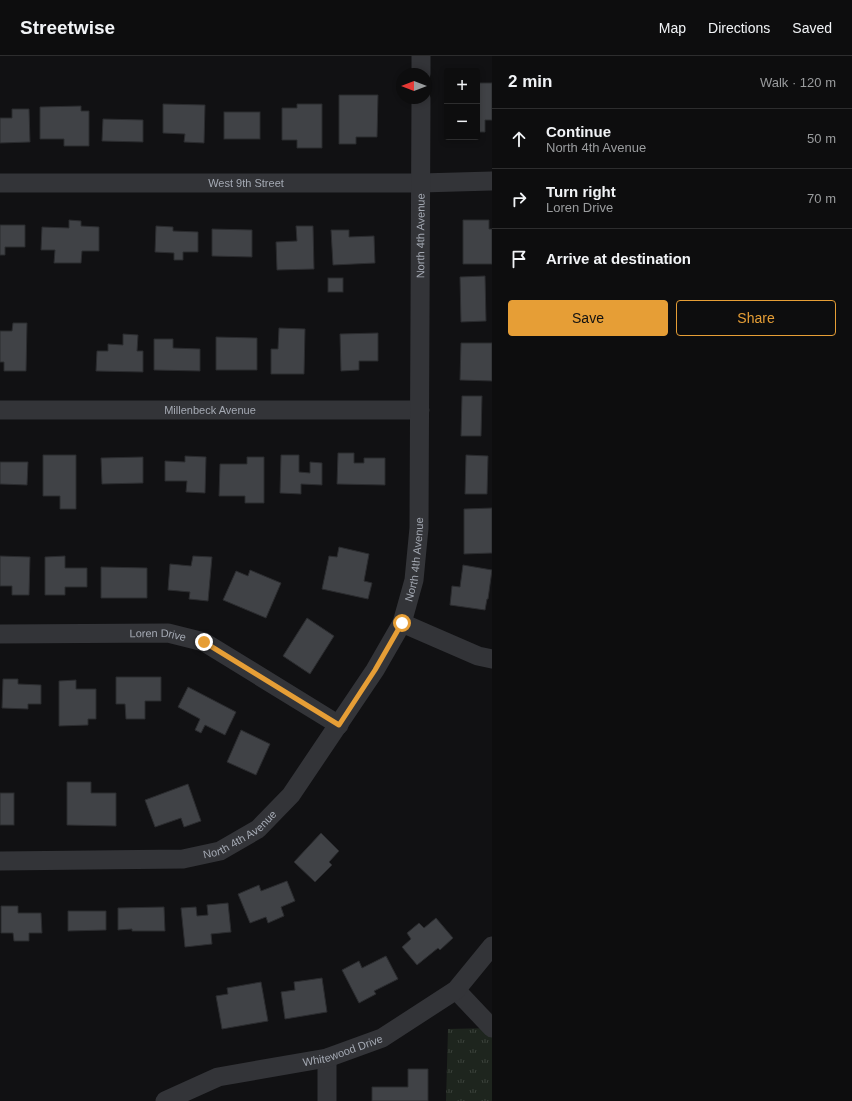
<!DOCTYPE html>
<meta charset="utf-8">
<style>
:root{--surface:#0d0d0e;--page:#1b1b1c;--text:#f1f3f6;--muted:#9a9c9e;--line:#2d2d2e;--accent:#e69e36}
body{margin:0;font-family:Arial,sans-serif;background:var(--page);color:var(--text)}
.controls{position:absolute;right:12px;top:12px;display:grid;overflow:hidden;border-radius:4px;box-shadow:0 2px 6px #0003}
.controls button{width:36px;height:36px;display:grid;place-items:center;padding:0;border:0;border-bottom:1px solid var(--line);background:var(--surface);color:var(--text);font:20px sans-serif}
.compass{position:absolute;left:396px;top:12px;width:36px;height:36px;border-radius:50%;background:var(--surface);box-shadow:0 2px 6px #0003;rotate:270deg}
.stop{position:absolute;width:12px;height:12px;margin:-9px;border:3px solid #e69e36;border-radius:50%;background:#fff}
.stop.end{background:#e69e36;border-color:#fff;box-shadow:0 1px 4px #0008}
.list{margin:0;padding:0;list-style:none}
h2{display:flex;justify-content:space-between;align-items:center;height:52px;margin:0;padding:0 16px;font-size:17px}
h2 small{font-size:13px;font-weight:400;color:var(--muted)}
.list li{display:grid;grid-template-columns:26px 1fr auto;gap:12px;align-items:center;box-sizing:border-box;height:60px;padding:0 16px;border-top:1px solid var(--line)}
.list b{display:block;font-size:15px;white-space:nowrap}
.list p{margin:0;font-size:13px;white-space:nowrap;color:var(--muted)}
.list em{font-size:13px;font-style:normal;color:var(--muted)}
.actions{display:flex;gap:8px;padding:12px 16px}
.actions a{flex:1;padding:9px 0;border:1px solid var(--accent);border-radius:4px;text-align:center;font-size:14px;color:var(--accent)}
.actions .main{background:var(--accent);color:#111}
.icon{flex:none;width:22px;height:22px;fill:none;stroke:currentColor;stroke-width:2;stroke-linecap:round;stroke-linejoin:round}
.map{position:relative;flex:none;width:492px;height:1045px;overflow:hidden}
header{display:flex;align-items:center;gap:24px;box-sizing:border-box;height:56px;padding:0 20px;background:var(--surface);border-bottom:1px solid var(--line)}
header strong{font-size:19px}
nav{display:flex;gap:22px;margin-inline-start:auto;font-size:14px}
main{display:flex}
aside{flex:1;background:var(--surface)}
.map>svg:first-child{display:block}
</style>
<header>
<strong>Streetwise</strong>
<nav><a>Map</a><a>Directions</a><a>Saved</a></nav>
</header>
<main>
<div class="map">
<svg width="492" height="1045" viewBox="0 0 492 1045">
<defs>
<pattern id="grass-tufts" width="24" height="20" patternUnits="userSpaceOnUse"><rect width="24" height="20" fill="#1e251e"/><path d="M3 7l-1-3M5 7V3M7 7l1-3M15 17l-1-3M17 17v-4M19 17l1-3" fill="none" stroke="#3c423c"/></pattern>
</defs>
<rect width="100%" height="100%" fill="#111113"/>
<polygon fill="url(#grass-tufts)" points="491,972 492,973 492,1045 446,1045 448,973"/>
<g fill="#404246" stroke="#2b2c2f">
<polygon points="477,27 492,27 492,64 485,64 485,76 477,76"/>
<polygon points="339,39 378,39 377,81 356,81 356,88 339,88"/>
<polygon points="163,48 205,49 204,87 184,86 185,78 163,77"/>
<polygon points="297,48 322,48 322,92 297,92 297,84 282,84 282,52 297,52"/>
<polygon points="81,50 81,55 89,55 89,90 64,90 64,83 40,83 40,51"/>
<polygon points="12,53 29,53 30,86 0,87 0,62 12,62"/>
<rect x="224" y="56" width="36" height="27"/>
<polygon points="103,63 143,64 143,86 102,85"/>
<polygon points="69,164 81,165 81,170 99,171 99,195 82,195 81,207 54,207 55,194 41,194 42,171 69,172"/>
<polygon points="463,164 489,164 489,173 492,173 492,208 463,208"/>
<polygon points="0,169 25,169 25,191 5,191 5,199 0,199"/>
<polygon points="156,170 173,171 173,175 198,176 198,196 183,196 183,204 174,204 174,197 155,196"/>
<polygon points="296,170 313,170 314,213 277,214 276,186 297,185"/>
<polygon points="212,173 252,174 252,201 212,200"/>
<polygon points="331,174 349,174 349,181 374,180 375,207 333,209"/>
<polygon points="485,220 486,265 461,266 460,221"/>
<rect x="328" y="222" width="15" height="14"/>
<polygon points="13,267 27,267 26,315 4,315 4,306 0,306 0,275 12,275"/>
<polygon points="279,272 305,273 304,318 271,318 271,293 278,293"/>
<polygon points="378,277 378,305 359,305 359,314 341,315 340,278"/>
<polygon points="123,278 138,279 137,295 143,295 143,316 96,315 97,295 108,295 108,288 123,289"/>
<polygon points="216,281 257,282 257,314 216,314"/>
<polygon points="154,283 173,283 173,292 200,293 200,315 154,314"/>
<polygon points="461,287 492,287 492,325 460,324"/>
<polygon points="462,340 482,340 481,380 461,380"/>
<polygon points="338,397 354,397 354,407 364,407 364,402 385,402 385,429 337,428"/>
<polygon points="43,399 76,399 76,453 60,453 60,440 43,440"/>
<polygon points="281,399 299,399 299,416 310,417 310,406 322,407 322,429 301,428 301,438 280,437"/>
<polygon points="466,399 488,400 487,438 465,438"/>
<polygon points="185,400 206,401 205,437 186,436 187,425 165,425 165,405 185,406"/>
<polygon points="143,401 143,427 102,428 101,402"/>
<polygon points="247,401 264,401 264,447 245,447 245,440 219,440 220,408 247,408"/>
<polygon points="0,406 28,406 27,429 0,428"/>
<polygon points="492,452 492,497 464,498 464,453"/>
<polygon points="339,491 369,498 364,525 372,527 368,543 322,533 329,500 337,501"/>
<polygon points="0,500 30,501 29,539 12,539 12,530 0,530"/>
<polygon points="65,500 65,512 87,512 87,531 65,531 65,539 45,539 45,501"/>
<polygon points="193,500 212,501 208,545 189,543 190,536 168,534 170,508 191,510"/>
<polygon points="463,509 492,514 488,543 487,543 485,554 450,549 452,530 460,531"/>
<polygon points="101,511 147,512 147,542 101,542"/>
<polygon points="250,514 281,527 266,562 223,544 236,515 248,520"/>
<polygon points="307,562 334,580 310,618 283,600"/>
<polygon points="116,621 161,621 161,645 145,645 145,663 126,663 125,648 116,648"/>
<polygon points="3,623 18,623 18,628 41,629 41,648 28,648 28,653 2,652"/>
<polygon points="76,624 76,633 96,633 96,663 88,663 88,669 59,670 59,625"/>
<polygon points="188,631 236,656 225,679 205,669 201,677 195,674 200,663 178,651"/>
<polygon points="241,674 270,688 256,719 227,706"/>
<polygon points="67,726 91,726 91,737 116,737 116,770 67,769"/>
<polygon points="188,728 201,765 184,771 181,762 155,771 145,744"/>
<rect x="0" y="737" width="14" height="32"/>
<polygon points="321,777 339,795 329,806 332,809 315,826 294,806"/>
<polygon points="287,825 295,845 281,851 284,860 268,867 266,861 250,867 238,838 259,829 261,835"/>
<polygon points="228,847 231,876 211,878 212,888 185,891 181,852 196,851 197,860 208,859 207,849"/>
<polygon points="1,850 18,850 18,857 41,857 42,877 29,877 29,885 14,885 13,877 1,877"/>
<polygon points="164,851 165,875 132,875 132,873 118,874 118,852"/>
<polygon points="68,855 106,855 106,874 68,875"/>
<polygon points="436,862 453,882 440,894 438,892 417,909 402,891 411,883 407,877 419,867 424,872"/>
<polygon points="386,900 398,923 374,935 376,938 359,947 342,914 359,905 362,912"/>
<polygon points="322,922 327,956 285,963 281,936 295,934 294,926"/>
<polygon points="261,926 268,965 222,973 216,940 228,938 227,932"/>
<polygon points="408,1013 428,1013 428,1045 372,1045 372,1031 408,1031"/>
</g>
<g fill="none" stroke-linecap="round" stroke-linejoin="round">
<g stroke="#333438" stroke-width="19">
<polyline points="421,18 421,0"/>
<path id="s1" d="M0 127H421L492 125"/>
<path id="s2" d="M0 354H420"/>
<polyline points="402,567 478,600 492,603"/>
<path id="s3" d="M0 578 168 577 204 586 339 669"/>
<path id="s4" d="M0 805 183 803 220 795 258 773 291 739 375 614 402 567 414 524 419 472 421 42"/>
<polyline points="456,934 492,972"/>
<polyline points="327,1002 327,1045"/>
<path id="s5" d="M165 1045 218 1021 327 1002 382 982 456 934 492 890"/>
</g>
</g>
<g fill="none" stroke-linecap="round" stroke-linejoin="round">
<polyline stroke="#e69e36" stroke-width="5" points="204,586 339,669 375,614 402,567"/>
</g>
<g text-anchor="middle" stroke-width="4" stroke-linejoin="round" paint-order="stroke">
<g font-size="11" fill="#a4a9b3" stroke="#0c0d0e">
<text dy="4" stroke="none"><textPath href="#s1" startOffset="246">West 9th Street</textPath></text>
<text dy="4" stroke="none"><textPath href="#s4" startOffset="906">North 4th Avenue</textPath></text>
<text dy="4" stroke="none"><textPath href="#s2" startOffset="210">Millenbeck Avenue</textPath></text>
<text dy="4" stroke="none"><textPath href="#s4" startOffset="582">North 4th Avenue</textPath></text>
<text dy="4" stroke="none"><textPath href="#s3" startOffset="158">Loren Drive</textPath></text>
<text dy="4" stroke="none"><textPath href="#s4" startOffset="246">North 4th Avenue</textPath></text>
<text dy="4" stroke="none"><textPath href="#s5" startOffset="186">Whitewood Drive</textPath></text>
</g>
</g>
</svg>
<div class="controls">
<button>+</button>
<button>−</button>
</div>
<svg class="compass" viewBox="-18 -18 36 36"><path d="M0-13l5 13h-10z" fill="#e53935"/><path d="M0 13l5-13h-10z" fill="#9a9c9e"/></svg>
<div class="stop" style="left:402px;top:567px"></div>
<div class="stop end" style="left:204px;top:586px"></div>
</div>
<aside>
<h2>2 min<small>Walk · 120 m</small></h2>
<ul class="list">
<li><svg class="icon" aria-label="ahead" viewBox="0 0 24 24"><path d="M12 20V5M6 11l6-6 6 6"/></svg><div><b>Continue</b><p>North 4th Avenue</p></div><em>50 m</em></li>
<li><svg class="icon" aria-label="right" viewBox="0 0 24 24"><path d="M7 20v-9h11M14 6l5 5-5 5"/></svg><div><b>Turn right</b><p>Loren Drive</p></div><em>70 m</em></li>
<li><svg class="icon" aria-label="arrive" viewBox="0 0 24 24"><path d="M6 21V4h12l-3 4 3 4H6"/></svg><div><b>Arrive at destination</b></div></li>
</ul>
<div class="actions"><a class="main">Save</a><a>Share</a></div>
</aside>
</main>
